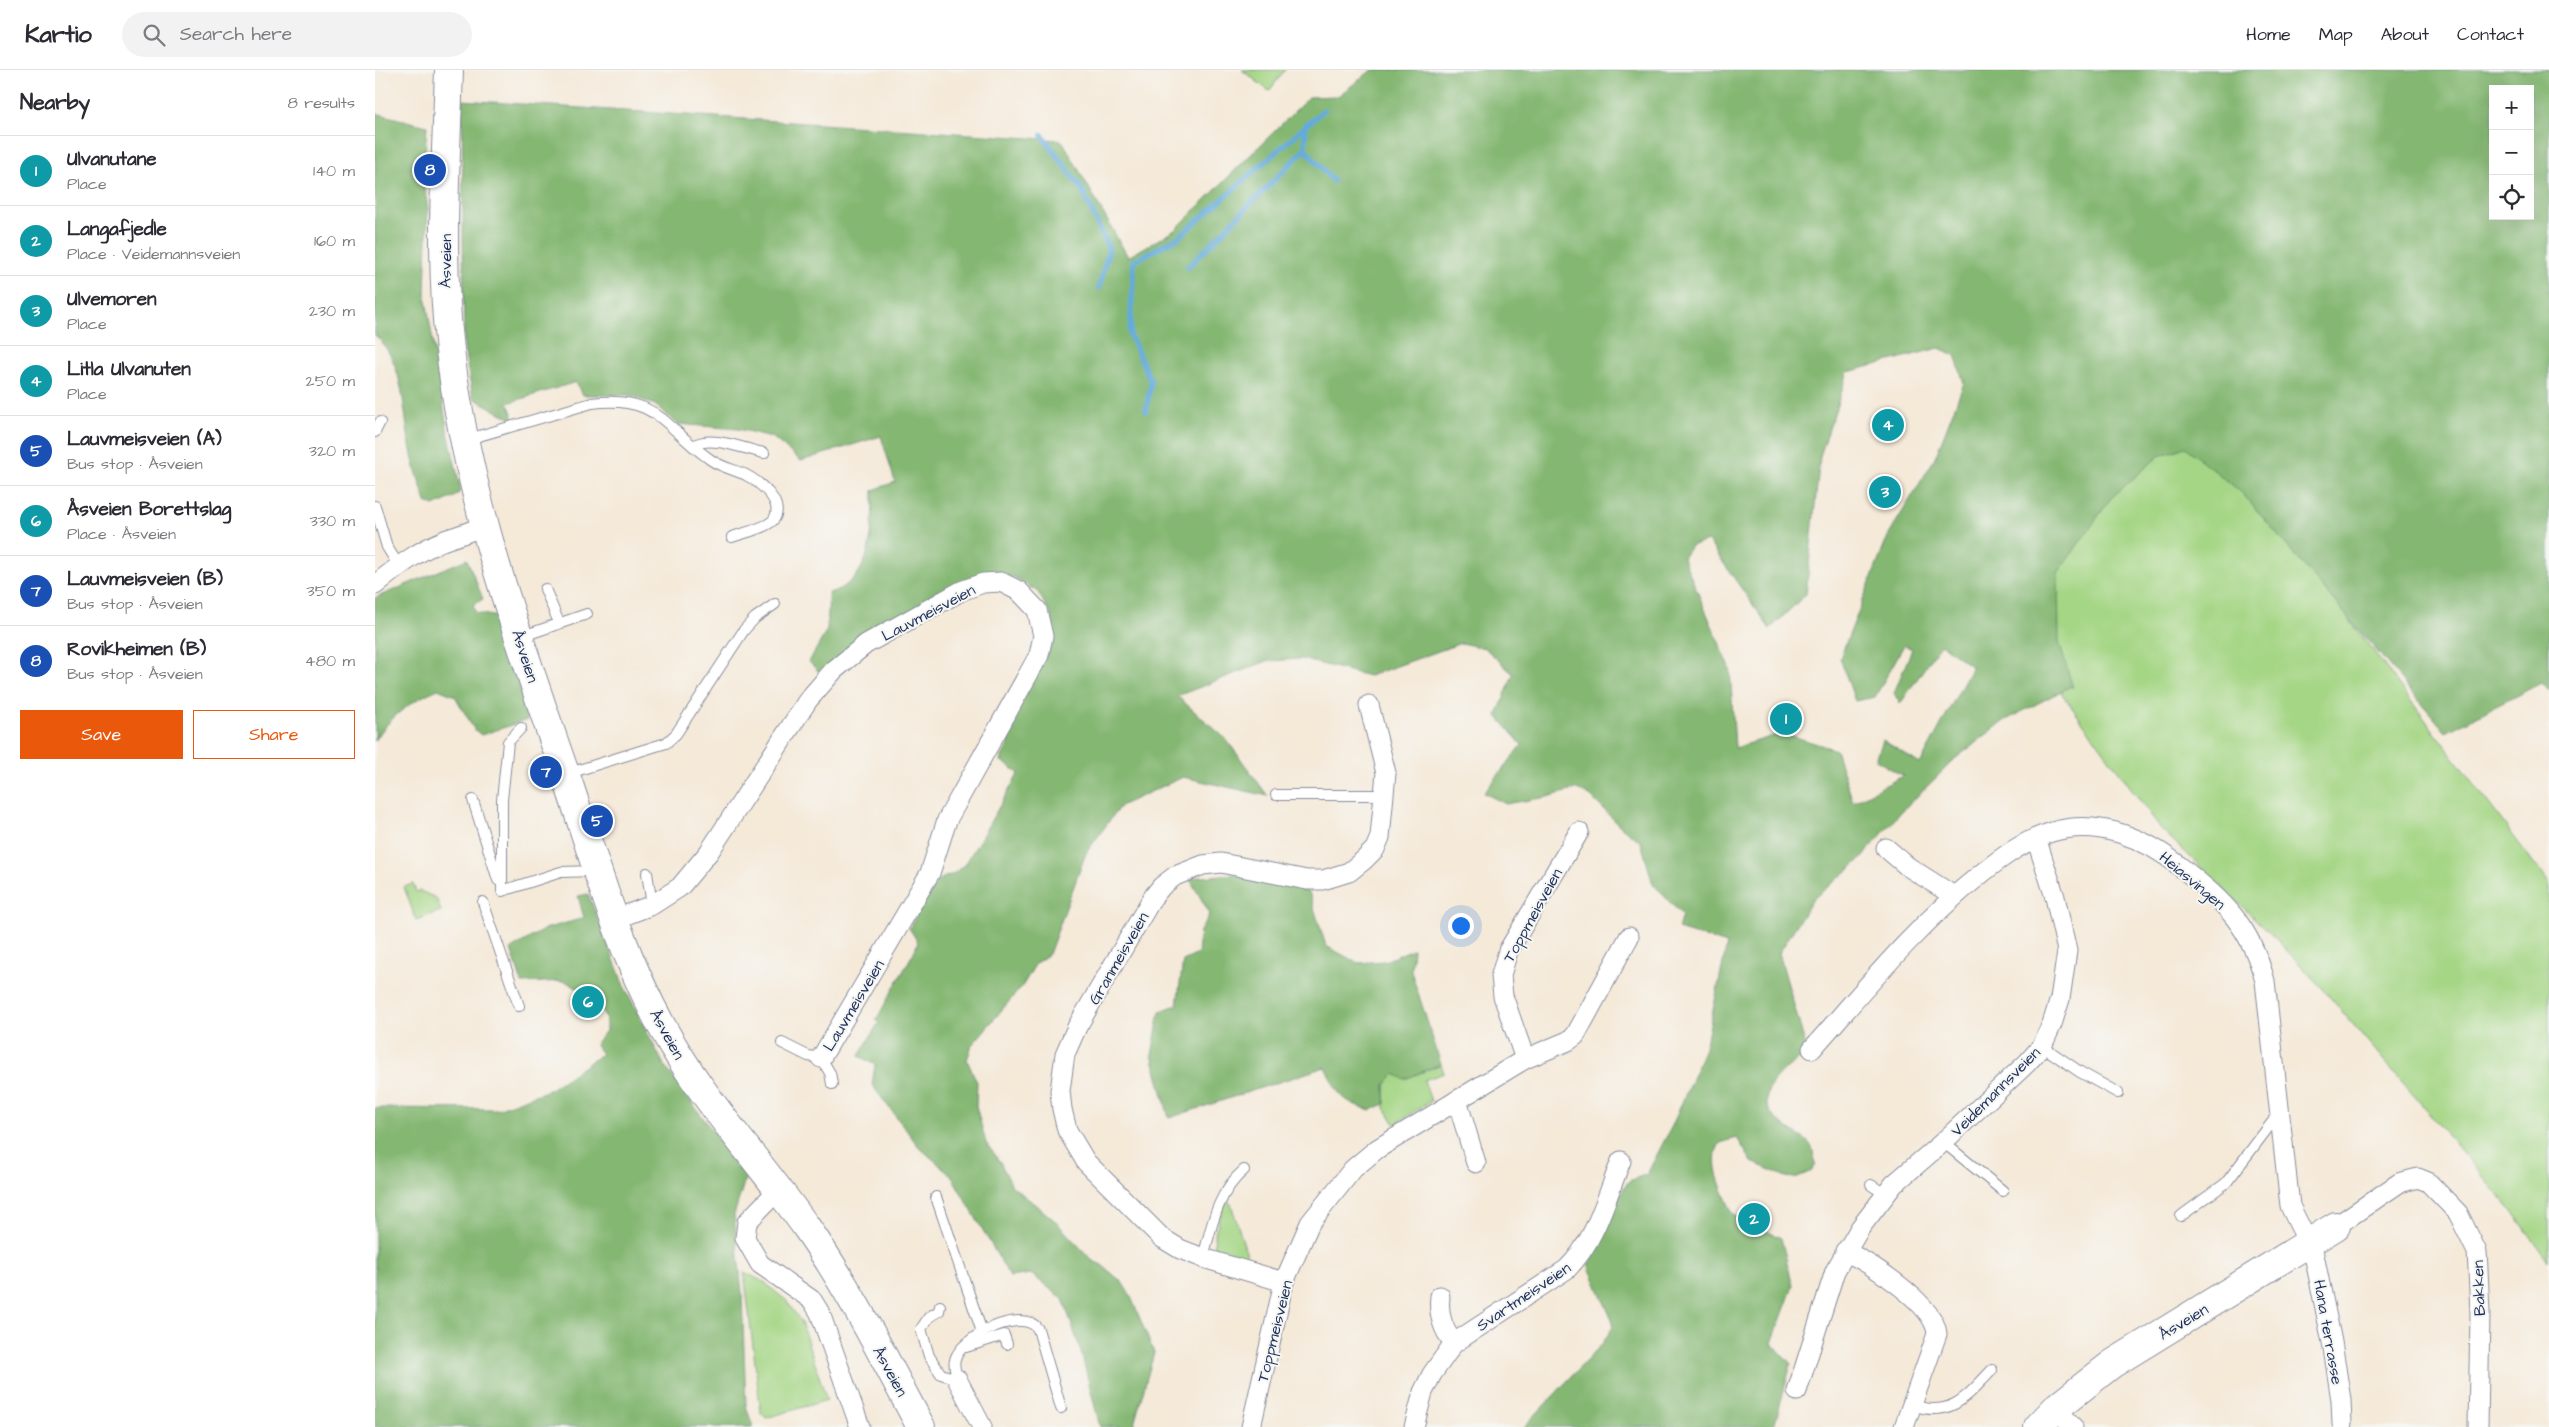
<!DOCTYPE html>
<meta charset="utf-8">
<style>
:root{--surface:#fff;--page:#f2f2f3;--text:#2b2b33;--muted:#7c7c81;--line:#e1e1e2;--accent:#ea580c}
body{margin:0;font-family:"Architects Daughter",sans-serif;background:var(--page);color:var(--text)}
.controls{position:absolute;right:15px;top:15px;display:grid;overflow:hidden;border-radius:0px;box-shadow:0 5px 20px #0002}
.controls button{width:45px;height:45px;display:grid;place-items:center;padding:0;border:0;border-bottom:1px solid var(--line);background:var(--surface);color:var(--text);font:25px sans-serif}
.you{position:absolute;left:1085px;top:855px;width:18px;height:18px;margin:-12px;border:4px solid #fff;border-radius:50%;background:#1a73e8;box-shadow:0 0 0 8px #1a73e833}
.badge{display:grid;place-items:center;width:32px;height:32px;border-radius:50%;background:var(--accent);color:#fff;font-size:16px;font-weight:700}
.pin{position:absolute;translate:-50% -50%;border:2px solid #fff;box-shadow:0 1px 5px #0006}
.list{margin:0;padding:0;list-style:none}
h2{display:flex;justify-content:space-between;align-items:center;height:65px;margin:0;padding:0 20px;font-size:21px}
h2 small{font-size:16px;font-weight:400;color:var(--muted)}
.list li{display:grid;grid-template-columns:32px 1fr auto;gap:15px;align-items:center;box-sizing:border-box;height:70px;padding:0 20px;border-top:1px solid var(--line)}
.list b{display:block;font-size:19px;white-space:nowrap}
.list p{margin:0;font-size:16px;white-space:nowrap;color:var(--muted)}
.list em{font-size:16px;font-style:normal;color:var(--muted)}
.actions{display:flex;gap:10px;padding:15px 20px}
.actions a{flex:1;padding:11px 0;border:1px solid var(--accent);border-radius:0px;text-align:center;font-size:18px;color:var(--accent)}
.actions .main{background:var(--accent);color:#fff}
.icon{flex:none;width:28px;height:28px;fill:none;stroke:currentColor;stroke-width:2;stroke-linecap:round;stroke-linejoin:round}
.map{position:relative;flex:none;width:2174px;height:1357px;overflow:hidden}
header{display:flex;align-items:center;gap:30px;box-sizing:border-box;height:70px;padding:0 25px;background:var(--surface);border-bottom:1px solid var(--line)}
header strong{font-size:24px}
nav{display:flex;gap:28px;margin-inline-start:auto;font-size:18px}
.search{width:350px;height:45px;background:var(--page);display:flex;align-items:center;gap:12px;box-sizing:border-box;padding:0 18px;border-radius:28px;color:var(--muted);font-size:19px}
main{display:flex}
aside{flex:1;background:var(--surface)}
.map>svg:first-child{display:block}
</style>
<header>
<strong>Kartio</strong>
<div class="search"><svg class="icon" aria-label="search" viewBox="0 0 24 24"><circle cx="10" cy="10" r="6"/><path d="M15 15l6 6"/></svg>Search here</div>
<nav><a>Home</a><a>Map</a><a>About</a><a>Contact</a></nav>
</header>
<main>
<aside>
<h2>Nearby<small>8 results</small></h2>
<ul class="list">
<li><span class="badge" style="background:#0f9aa8">1</span><div><b>Ulvanutane</b><p>Place</p></div><em>140 m</em></li>
<li><span class="badge" style="background:#0f9aa8">2</span><div><b>Langafjedle</b><p>Place · Veidemannsveien</p></div><em>160 m</em></li>
<li><span class="badge" style="background:#0f9aa8">3</span><div><b>Ulvemoren</b><p>Place</p></div><em>230 m</em></li>
<li><span class="badge" style="background:#0f9aa8">4</span><div><b>Litla Ulvanuten</b><p>Place</p></div><em>250 m</em></li>
<li><span class="badge" style="background:#1a4fb4">5</span><div><b>Lauvmeisveien (A)</b><p>Bus stop · Åsveien</p></div><em>320 m</em></li>
<li><span class="badge" style="background:#0f9aa8">6</span><div><b>Åsveien Borettslag</b><p>Place · Åsveien</p></div><em>330 m</em></li>
<li><span class="badge" style="background:#1a4fb4">7</span><div><b>Lauvmeisveien (B)</b><p>Bus stop · Åsveien</p></div><em>350 m</em></li>
<li><span class="badge" style="background:#1a4fb4">8</span><div><b>Rovikheimen (B)</b><p>Bus stop · Åsveien</p></div><em>480 m</em></li>
</ul>
<div class="actions"><a class="main">Save</a><a>Share</a></div>
</aside>
<div class="map">
<svg width="2174" height="1357" viewBox="0 0 2174 1357">
<rect width="100%" height="100%" fill="#f6f6f2"/>
<filter id="ink" filterUnits="userSpaceOnUse"><feTurbulence type="fractalNoise" baseFrequency=".02" numOctaves="2"/><feDisplacementMap in="SourceGraphic" scale="10" xChannelSelector="R" yChannelSelector="G"/><feConvolveMatrix kernelMatrix="1 2 1 2 8 2 1 2 1" color-interpolation-filters="sRGB"/></filter>
<filter id="wash" filterUnits="userSpaceOnUse"><feTurbulence type="fractalNoise" baseFrequency=".0096" numOctaves="4" result="noise"/><feDisplacementMap in="SourceGraphic" scale="20" xChannelSelector="R" yChannelSelector="G"/><feGaussianBlur stdDeviation="1.12" result="paint"/><feColorMatrix in="noise" values="0 0 0 0 0 0 0 0 0 0 0 0 0 0 0 0 0 1.4 0 .05"/><feComposite in="paint" operator="in"/></filter>
<g filter="url(#wash)">
<rect width="100%" height="100%" fill="#f5e9d8"/>
<g fill="#a5d685" stroke="#608272">
<polygon points="867,0 910,0 894,21"/>
<polygon points="1795,345 1845,379 2174,813 2174,1191 2134,1137 1947,918 1901,869 1786,759 1687,624 1676,499"/>
<polygon points="38,814 41,822 45,821 61,828 66,841 41,850 29,817"/>
<polygon points="1066,994 1069,1003 1049,1010 1056,1031 1020,1054 1010,1038 1010,1015 1019,1003 1030,1009"/>
<polygon points="851,1130 856,1134 875,1194 851,1187 840,1177 839,1165"/>
<polygon points="369,1202 391,1213 393,1216 411,1230 426,1252 452,1330 391,1348 386,1343"/>
</g>
<g fill="#84b772" stroke="#507368" fill-rule="evenodd">
<path d="M997 0H2174V621L2166 613 2071 662 1866 422 1810 377 1784 386 1736 428 1683 503 1684 572 1698 618 1696 616 1629 651 1581 688 1525 743 1483 792 1438 829 1404 883 1433 984C1409 997 1373 1025 1403 1051 1412 1060 1426 1065 1435 1074 1438 1078 1439 1088 1441 1093L1437 1101 1420 1108 1411 1107 1377 1092 1362 1068 1345 1073C1332 1095 1350 1124 1358 1145L1406 1168 1418 1216 1397 1273 1416 1294 1399 1357H1149L1227 1274 1239 1255 1214 1197 1221 1170 1240 1131 1254 1111 1272 1104 1298 1054 1330 978 1352 874 1303 859 1307 845 1278 814 1266 772 1245 756 1215 726 1202 719 1172 727 1131 734 1109 723 1147 675 1122 646 1138 604 1110 578 1086 573 994 606 926 589 892 591 802 626 851 669 893 726 808 707 745 736 711 783 674 884 661 893 648 915 597 975 592 990 602 1012 601 1036 611 1073 625 1092 637 1116 677 1148 718 1191 727 1195 747 1212 756 1227 779 1283 758 1357H725L706 1282 688 1229 656 1204 635 1207 576 1105 544 1077 497 1015 500 995 484 986 504 952 501 950 540 880 543 872 534 858 563 810 578 804 590 795 644 703 625 690 634 674V655L680 569 676 545 663 522 639 507 622 504 603 505 558 526 444 602 434 592 452 560 454 523C500 510 497 459 498 420L520 412 506 366 426 391 397 367 363 359 303 354 280 335 255 325H208L201 312 133 333 140 351 98 328 89 278 87 30 685 70 688 72 753 187 800 160 934 27 963 26ZM2118 19H2155V146H2118ZM1564 278 1580 285 1589 313 1560 388 1514 464 1465 588 1480 631 1500 627 1529 575 1537 579 1519 623 1525 634 1566 574 1597 597 1545 694 1508 670 1501 690 1528 706 1478 732 1461 680 1408 663 1360 678 1355 598 1308 488 1316 476 1333 471 1395 559 1431 524 1445 386 1473 302Z"/>
<path d="M0 43 52 56 48 107 53 139 50 223 72 358 86 420 81 426 59 436 51 432C46 415 39 398 36 380 27 341 31 294 0 265Z"/>
<path d="M92 489 108 529 98 535 101 543 123 547 151 639 152 650 106 665 99 659 80 626 63 619C37 630 14 647 0 671V528Z"/>
<path d="M859 804 933 819 951 876 983 893 1010 891 1038 879 1036 901 1066 994 1030 1009 1019 1004 1010 1015V1034L996 1040C966 1032 963 1024 950 997L794 1048 777 985 785 941 802 935 808 891 823 884 825 861 835 844 814 808Z"/>
<polygon points="213,824 250,918 289,995 371,1106 359,1145 367,1223 371,1336 378,1357 0,1357 0,1038 122,1039 174,1020 227,984 220,974 231,961 231,949 222,930 190,911 147,913 136,879 170,859 209,848 203,826"/>
</g>
<g fill="none" stroke-linecap="round" stroke-linejoin="round">
<g stroke="#64abdb" stroke-width="5.5">
<polyline points="931,54 930,79 958,111"/>
<polyline points="667,65 706,118 734,179 724,218"/>
<polyline points="813,197 930,79"/>
<polyline points="771,341 776,312 755,265 759,191 804,167 949,40"/>
</g>
</g>
</g>
<g filter="url(#ink)">
<g fill="none" stroke-linecap="round" stroke-linejoin="round">
<g stroke="#888c9b" stroke-width="12">
<g id="lane">
<polyline points="0,362 5,352"/>
<path d="M90 370 217 333C284 325 288 357 336 390 346 397 360 400 371 405 384 412 410 432 399 449 394 457 366 464 357 467"/>
<path d="M318 376C335 364 369 379 389 383"/>
<polyline points="0,436 12,477 24,496"/>
<polyline points="170,519 184,553"/>
<polyline points="145,567 212,544"/>
<polyline points="146,658 133,672 127,730 127,821 186,802 221,801"/>
<polyline points="191,704 291,673 301,664 369,560 380,548 400,534"/>
<polyline points="901,725 1010,725"/>
<polyline points="98,730 123,810"/>
<polyline points="272,803 277,835"/>
<polyline points="108,832 144,936"/>
<polyline points="407,973 433,986 446,988 455,1003 457,1014"/>
<polyline points="1667,976 1705,1002 1743,1023"/>
<polyline points="1568,1072 1628,1121"/>
<polyline points="1496,1115 1510,1124"/>
<polyline points="561,1127 607,1262"/>
<polyline points="1806,1146 1851,1113 1905,1042"/>
<path d="M828 1188C837 1155 842 1123 869 1100"/>
<path d="M565 1236 564 1241 554 1247 546 1259 554 1286 566 1304 582 1309C581 1303 578 1295 580 1290 585 1267 648 1236 663 1259L686 1338"/>
<polyline points="591,1277 629,1265 632,1274"/>
<path d="M1538 1335C1576 1349 1593 1325 1617 1300"/>
</g>
</g>
<g stroke="#888c9b" stroke-width="21">
<g id="street">
<path d="M0 515C21 498 44 480 70 470 84 465 97 462 110 454"/>
<polyline points="1511,778 1532,796 1579,826"/>
<polyline points="238,850 277,835 305,817 334,782 433,630 459,600 491,574 586,521 608,513 626,512 644,521 662,540 668,566 664,585 572,750 555,803 446,988"/>
<path d="M1437 979C1491 918 1542 855 1606 804 1627 787 1650 770 1677 762 1723 748 1771 768 1807 798 1850 833 1875 855 1890 911L1915 1136 1939 1185 1957 1272 1966 1330 1967 1354"/>
<polyline points="1150,989 1128,926 1126,905 1133,881 1204,762"/>
<polyline points="1082,1030 1101,1093"/>
<polyline points="404,1119 372,1152 370,1168 385,1194 437,1230 445,1243 485,1357"/>
<polyline points="1961,1156 2024,1113 2043,1108 2053,1112 2083,1143 2102,1182 2103,1199 2105,1243 2103,1357"/>
<path d="M1470 1181C1496 1194 1560 1234 1562 1264L1529 1357"/>
<polyline points="909,1212 828,1188 805,1179 787,1168 711,1092 692,1060 687,1039 685,1021 690,984 702,957 778,827 787,816 800,806 828,795 846,793 932,810 948,810 974,802 989,790 1000,779 1005,767 1011,703 994,635"/>
<path d="M1065 1226C1063 1244 1067 1259 1079 1273"/>
<polyline points="582,1309 607,1357"/>
<polyline points="1422,1321 1460,1201 1485,1158 1519,1114 1568,1072 1652,993 1667,976 1677,954 1685,929 1692,881 1680,827 1661,768"/>
<polyline points="1681,1338 1698,1357"/>
<polyline points="876,1357 909,1212 935,1153 978,1099 1002,1079 1150,989 1193,971 1200,966 1254,867"/>
<path d="M1039 1357 1048 1322 1057 1304 1079 1273 1192 1199C1221 1170 1231 1128 1246 1091"/>
</g>
</g>
<g stroke="#888c9b" stroke-width="30">
<g id="secondary">
<path d="M74 0C71 93 64 188 75 280 91 423 142 565 189 700 219 787 242 874 286 955 326 1029 384 1090 432 1158 476 1221 510 1290 546 1357"/>
<polyline points="1663,1357 1681,1338 1737,1294 1961,1156"/>
</g>
</g>
<use href="#lane" stroke="#fff" stroke-width="10"/>
<use href="#street" stroke="#fff" stroke-width="19"/>
<use href="#secondary" stroke="#fff" stroke-width="28"/>
</g>
</g>
<g text-anchor="middle" stroke-width="4" stroke-linejoin="round" paint-order="stroke">
<g font-size="16" fill="#1b2f5e" stroke="#f6f6f2">
<text transform="translate(70 191) rotate(-90)" y="6">Åsveien</text>
<text transform="translate(553 542) rotate(-28)" y="6">Lauvmeisveien</text>
<text transform="translate(151 586) rotate(72)" y="6">Åsveien</text>
<text transform="translate(1818 810) rotate(40)" y="6">Heiasvingen</text>
<text transform="translate(1157 845) rotate(-61)" y="6">Toppmeisveien</text>
<text transform="translate(743 888) rotate(-60)" y="6">Granmeisveien</text>
<text transform="translate(478 935) rotate(-59)" y="6">Lauvmeisveien</text>
<text transform="translate(293 964) rotate(61)" y="6">Åsveien</text>
<text transform="translate(1620 1021) rotate(-45)" y="6">Veidemannsveien</text>
<text transform="translate(2103 1218) rotate(-92)" y="6">Bakken</text>
<text transform="translate(1148 1226) rotate(-34)" y="6">Svartmeisveien</text>
<text transform="translate(1808 1251) rotate(-31)" y="6">Åsveien</text>
<text transform="translate(899 1261) rotate(-76)" y="6">Toppmeisveien</text>
<text transform="translate(1954 1262) rotate(80)" y="6">Hana terrasse</text>
<text transform="translate(516 1301) rotate(61)" y="6">Åsveien</text>
</g>
</g>
</svg>
<div class="controls">
<button>+</button>
<button>−</button>
<button><svg class="icon" aria-label="locate" viewBox="0 0 24 24"><circle cx="12" cy="12" r="6"/><path d="M12 2v4M12 18v4M2 12h4M18 12h4"/></svg></button>
</div>
<div class="you"></div>
<div class="pin badge" style="left:1411px;top:649px;background:#0f9aa8">1</div>
<div class="pin badge" style="left:1379px;top:1149px;background:#0f9aa8">2</div>
<div class="pin badge" style="left:1510px;top:422px;background:#0f9aa8">3</div>
<div class="pin badge" style="left:1513px;top:355px;background:#0f9aa8">4</div>
<div class="pin badge" style="left:222px;top:751px;background:#1a4fb4">5</div>
<div class="pin badge" style="left:213px;top:932px;background:#0f9aa8">6</div>
<div class="pin badge" style="left:171px;top:702px;background:#1a4fb4">7</div>
<div class="pin badge" style="left:55px;top:100px;background:#1a4fb4">8</div>
</div>
</main>
